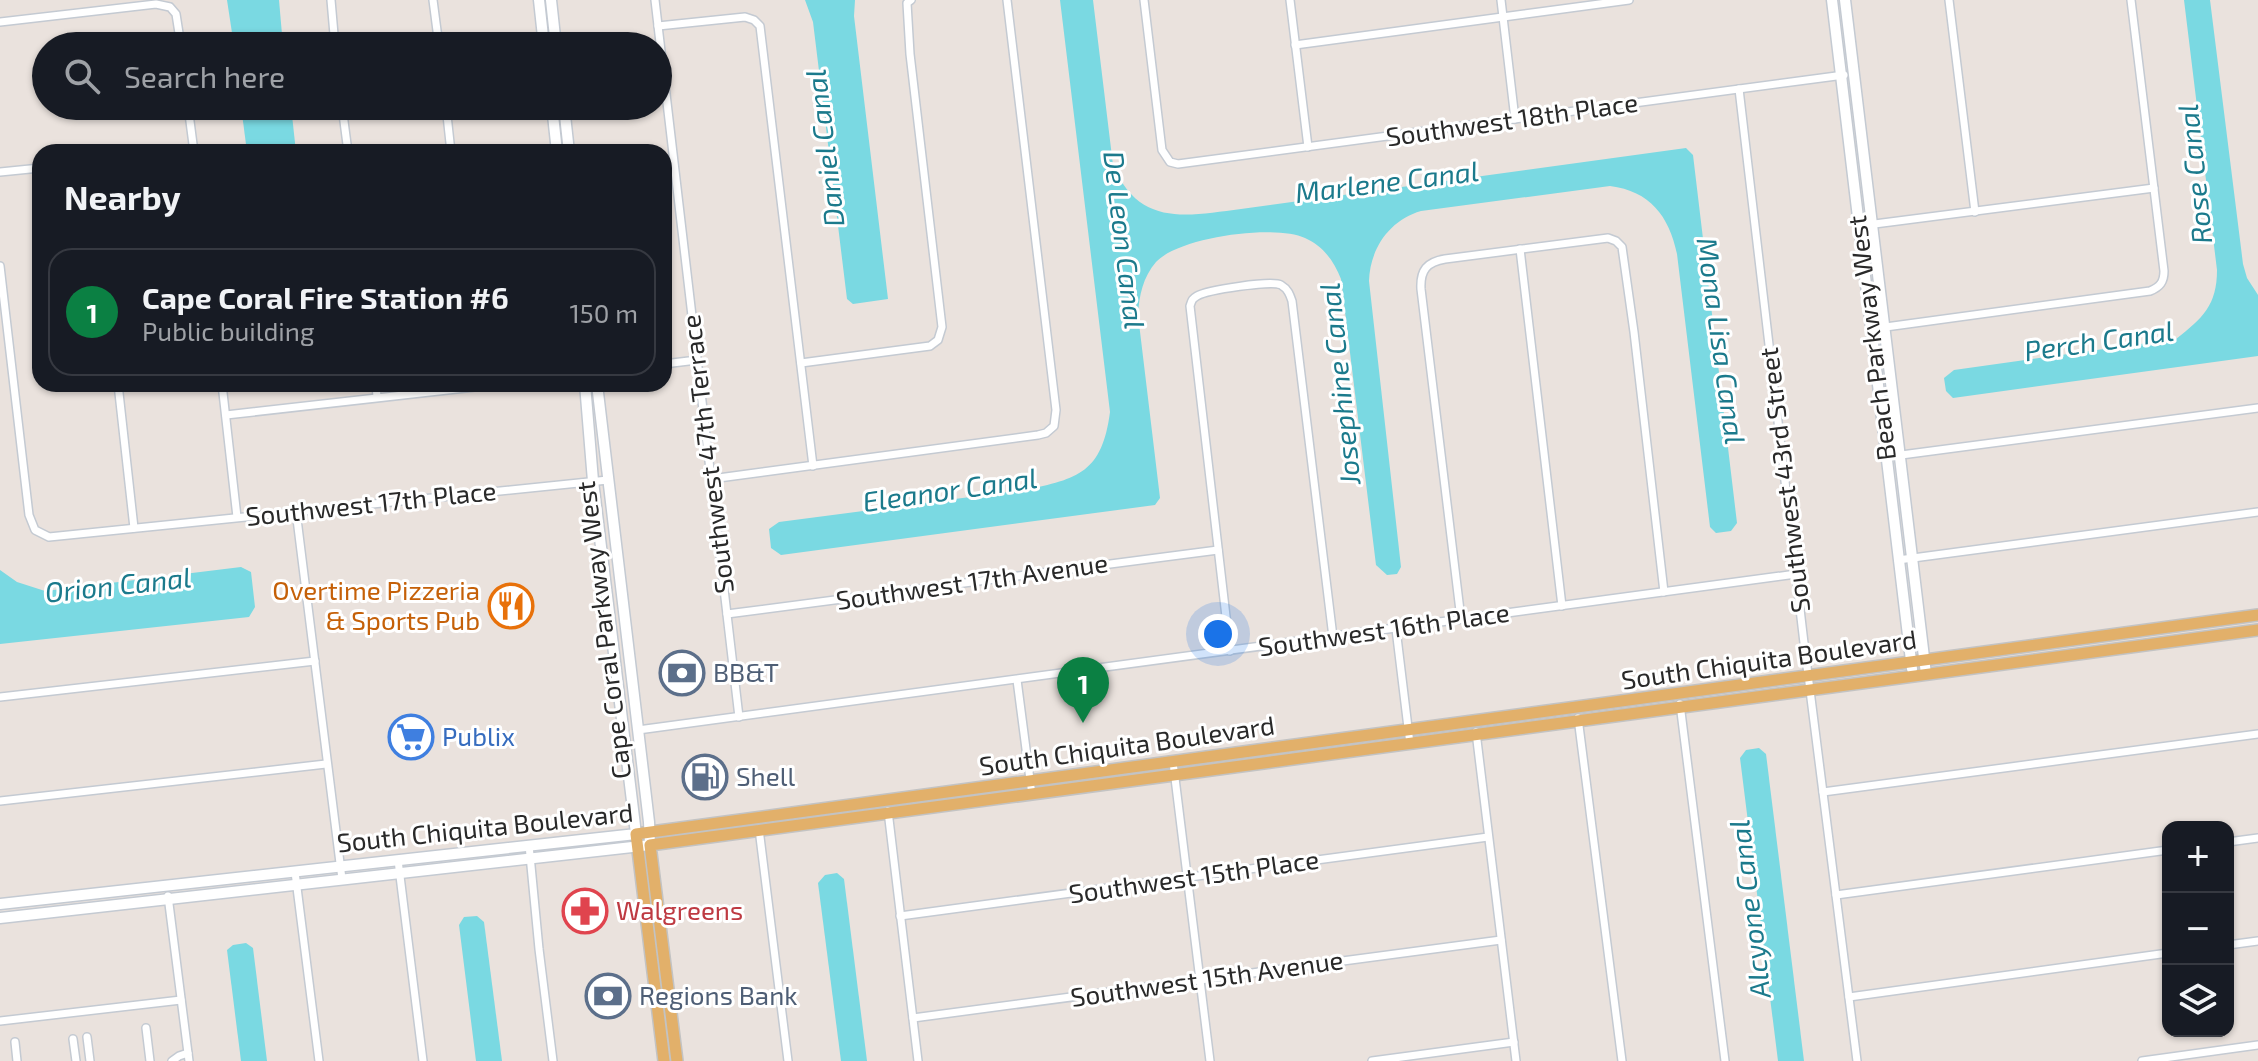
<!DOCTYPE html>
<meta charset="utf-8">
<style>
:root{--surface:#171b24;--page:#20242c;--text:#f1f3f6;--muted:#9ea1a6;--line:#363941;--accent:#0b8043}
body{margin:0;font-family:"Exo 2",sans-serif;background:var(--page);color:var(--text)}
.controls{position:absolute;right:24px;bottom:24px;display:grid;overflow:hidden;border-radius:16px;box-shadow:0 2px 6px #0004}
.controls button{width:72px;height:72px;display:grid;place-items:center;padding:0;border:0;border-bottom:2px solid var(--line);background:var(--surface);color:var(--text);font:40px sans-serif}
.you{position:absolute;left:1218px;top:634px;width:28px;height:28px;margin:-20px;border:6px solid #fff;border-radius:50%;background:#1a73e8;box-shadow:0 0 0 12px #1a73e833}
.badge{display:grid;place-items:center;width:52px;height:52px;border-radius:50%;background:var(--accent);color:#fff;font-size:26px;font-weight:700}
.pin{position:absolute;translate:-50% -66px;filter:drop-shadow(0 2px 4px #0008)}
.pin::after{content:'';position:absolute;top:42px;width:28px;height:24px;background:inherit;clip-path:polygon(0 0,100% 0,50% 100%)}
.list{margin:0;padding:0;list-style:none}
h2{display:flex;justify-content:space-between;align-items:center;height:104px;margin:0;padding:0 32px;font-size:34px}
h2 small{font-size:26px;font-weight:400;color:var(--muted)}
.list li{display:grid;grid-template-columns:52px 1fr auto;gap:24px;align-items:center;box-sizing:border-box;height:128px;margin:0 16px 16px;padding:0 16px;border:2px solid var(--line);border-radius:24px}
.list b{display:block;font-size:30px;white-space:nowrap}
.list p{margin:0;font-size:26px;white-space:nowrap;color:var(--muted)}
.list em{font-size:26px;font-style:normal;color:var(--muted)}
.icon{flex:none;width:44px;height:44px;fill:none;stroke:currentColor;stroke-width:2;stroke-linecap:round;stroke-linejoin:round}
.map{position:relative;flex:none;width:2258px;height:1061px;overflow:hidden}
.search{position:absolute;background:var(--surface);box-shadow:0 2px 6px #0004;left:32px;top:32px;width:640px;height:88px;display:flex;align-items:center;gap:20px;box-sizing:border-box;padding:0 28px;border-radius:44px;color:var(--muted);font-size:30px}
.panel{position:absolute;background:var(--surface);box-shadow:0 2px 6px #0004;left:32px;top:144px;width:640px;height:248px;border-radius:24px}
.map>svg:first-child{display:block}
</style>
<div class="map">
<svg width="2258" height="1061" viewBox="0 0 2258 1061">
<rect width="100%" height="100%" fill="#eae2dd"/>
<g fill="#7ad9e2">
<polygon points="227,0 279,0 283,46 234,46"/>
<polygon points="805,0 855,0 854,16 888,299 853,304 847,299 813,22"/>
<path d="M1060 0H1093L1113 165C1139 227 1186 216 1241 209L1686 148 1693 155 1737 523 1731 531 1716 533 1710 527 1677 254C1669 216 1650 191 1610 186L1421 211C1390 220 1370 248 1369 281L1401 567 1397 574 1387 575 1376 565 1341 279C1334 261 1323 246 1305 238 1274 224 1179 237 1156 262 1143 277 1139 296 1138 315L1160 498 1155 505 781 555 771 548 769 529 779 522 1024 490C1079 479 1102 472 1110 412Z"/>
<path d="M2184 0H2210L2243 264 2247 278 2258 295V356L1953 398 1946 391 1944 378 1954 370 2176 339C2203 318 2217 305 2217 270Z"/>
<polygon points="241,106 291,106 296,152 247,152"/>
<polygon points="241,567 251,572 255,607 249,617 0,644 0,570 17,582 45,591"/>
<polygon points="1759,748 1766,754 1804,1061 1778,1061 1740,758 1746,750"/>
<polygon points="837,873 844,879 867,1061 841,1061 818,883 825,875"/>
<polygon points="477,916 484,922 502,1061 476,1061 459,925 464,917"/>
<polygon points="246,943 253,948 267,1061 241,1061 227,950 233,945"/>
</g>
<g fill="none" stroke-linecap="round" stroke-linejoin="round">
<g stroke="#c4cad2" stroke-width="10">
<g id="street">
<polyline points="331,0 335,46"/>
<polyline points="433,0 439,46"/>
<polyline points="655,0 739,717"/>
<polyline points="1144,0 1162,150 1170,162 1178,164 1844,75"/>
<polyline points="1290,0 1308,147"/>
<polyline points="1501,0 1515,119"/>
<polyline points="1949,0 1975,212"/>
<polyline points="0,22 156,4 170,7 176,14 181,46"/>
<polyline points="658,26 745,17 754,20 760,26 813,466"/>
<polyline points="1295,45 1629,0"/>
<polyline points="1739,89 1804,643 1857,1061"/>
<polyline points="188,106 194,152"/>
<polyline points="342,106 348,152"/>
<polyline points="446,106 451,152"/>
<polyline points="0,172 40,168"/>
<polyline points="1859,226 2154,188"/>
<polyline points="1520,249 1562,606"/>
<polyline points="0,266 29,515 35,530 49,537 608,480"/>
<path d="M1871 329 2150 291C2160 287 2164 282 2164 271L2131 0"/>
<polyline points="801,363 930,346 938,340 942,327 910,54 907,3 911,0"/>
<polyline points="664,364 697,360"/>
<polyline points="118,384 134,528"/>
<polyline points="222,384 237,517"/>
<polyline points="376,384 377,397"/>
<polyline points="226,415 501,384"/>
<polyline points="1886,457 2258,408"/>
<polyline points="711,479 1038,435 1046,433 1054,426 1056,410 1007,0"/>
<polyline points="296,511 342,879"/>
<polyline points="1898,560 2258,512"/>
<polyline points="727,614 1218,550"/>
<path d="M1461 619 1421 289C1420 270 1427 262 1445 259L1608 238 1616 241 1622 247 1634 332 1664 592"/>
<polyline points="1396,629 1410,744"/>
<path d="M1230 651 1190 306C1192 300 1192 299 1197 296 1207 290 1272 280 1281 285 1288 289 1290 295 1292 301L1333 637"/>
<polyline points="1017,680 1032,795"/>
<polyline points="0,697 315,661"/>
<polyline points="1680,704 1725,1061"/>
<polyline points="1578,718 1622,1061"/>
<polyline points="638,730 1796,574"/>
<polyline points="1476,732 1516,1061"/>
<polyline points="1173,762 1210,1061"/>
<polyline points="1823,792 2258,734"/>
<polyline points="0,801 326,764"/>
<polyline points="888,811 918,1061"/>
<polyline points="759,829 788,1061"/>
<polyline points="2228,842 2258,838"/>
<polyline points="529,845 539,949 553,1061"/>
<polyline points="398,860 423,1061"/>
<polyline points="295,872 319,1061"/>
<polyline points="1836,895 2168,850"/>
<polyline points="168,896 189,1061"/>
<polyline points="900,916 1488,837"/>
<polyline points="2228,945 2258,941"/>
<polyline points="1849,997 2168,953"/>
<polyline points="913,1018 1501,940"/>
<polyline points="0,1021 181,1000"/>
<polyline points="146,1028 150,1061"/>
<polyline points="87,1037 90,1061"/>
<polyline points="73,1039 76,1061"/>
<polyline points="15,1042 17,1061"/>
<polyline points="172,1061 179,1056 188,1053"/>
<polyline points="1372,1061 1514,1042"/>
<polyline points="2142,1061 2258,1045"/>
</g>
</g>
<g stroke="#c4cad2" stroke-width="13">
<g id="secondary">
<polyline points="539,0 544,46"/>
<polyline points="551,0 556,46"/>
<polyline points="1832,0 1912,669"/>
<polyline points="1845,0 1926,674"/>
<polyline points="552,106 557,152"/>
<polyline points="564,106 569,152"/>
<polyline points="0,904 636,834 593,481 585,384"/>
<polyline points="0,918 650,845 649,822 597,384"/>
</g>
</g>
<g stroke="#c3c3c3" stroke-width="14">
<g id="primary">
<polyline points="664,1061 636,834 2258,615"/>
<polyline points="677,1061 650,845 2258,630"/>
</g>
</g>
<use href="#street" stroke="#fff" stroke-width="7"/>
<use href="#secondary" stroke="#fff" stroke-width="10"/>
<use href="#primary" stroke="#e2b06a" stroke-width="11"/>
</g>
<defs>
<g id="restaurant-ring" transform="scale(2.3)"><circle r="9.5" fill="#fff" stroke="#e8710a" stroke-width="1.5"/><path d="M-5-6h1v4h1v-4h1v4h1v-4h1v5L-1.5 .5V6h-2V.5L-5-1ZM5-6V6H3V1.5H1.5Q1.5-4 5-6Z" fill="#e8710a"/></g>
<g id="bank-ring" transform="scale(2.3)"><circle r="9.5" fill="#fff" stroke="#5c6f8a" stroke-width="1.5"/><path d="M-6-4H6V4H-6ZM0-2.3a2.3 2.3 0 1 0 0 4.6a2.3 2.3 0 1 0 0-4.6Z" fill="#5c6f8a"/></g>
<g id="supermarket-ring" transform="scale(2.3)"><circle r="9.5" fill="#fff" stroke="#3f7fe0" stroke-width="1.5"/><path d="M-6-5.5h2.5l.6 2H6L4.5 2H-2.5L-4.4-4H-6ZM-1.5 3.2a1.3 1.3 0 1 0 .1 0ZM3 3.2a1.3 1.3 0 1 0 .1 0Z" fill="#3f7fe0"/></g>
<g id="fuel-ring" transform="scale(2.3)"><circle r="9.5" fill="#fff" stroke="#5c6f8a" stroke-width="1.5"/><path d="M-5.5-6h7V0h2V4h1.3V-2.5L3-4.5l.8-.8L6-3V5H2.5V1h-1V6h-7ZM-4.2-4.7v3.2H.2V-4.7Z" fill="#5c6f8a"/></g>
<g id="pharmacy-ring" transform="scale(2.3)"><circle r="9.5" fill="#fff" stroke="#e0444e" stroke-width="1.5"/><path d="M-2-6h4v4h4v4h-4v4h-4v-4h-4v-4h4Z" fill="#e0444e"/></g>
</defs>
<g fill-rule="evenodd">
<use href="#restaurant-ring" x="511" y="606"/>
<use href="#bank-ring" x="682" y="673"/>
<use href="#supermarket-ring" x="411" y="737"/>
<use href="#fuel-ring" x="705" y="777"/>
<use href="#pharmacy-ring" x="585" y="911"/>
<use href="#bank-ring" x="608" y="996"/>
</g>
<g text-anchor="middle" stroke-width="6" stroke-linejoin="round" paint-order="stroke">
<g font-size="26" fill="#292929" stroke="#fff">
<text transform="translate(1512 120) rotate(-8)" y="9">Southwest 18th Place</text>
<text transform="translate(1872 338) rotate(-97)" y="9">Beach Parkway West</text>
<text transform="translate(708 454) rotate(-97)" y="9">Southwest 47th Terrace</text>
<text transform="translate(1785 480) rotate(-97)" y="9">Southwest 43rd Street</text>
<text transform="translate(371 504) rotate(-6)" y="9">Southwest 17th Place</text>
<text transform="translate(972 582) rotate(-8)" y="9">Southwest 17th Avenue</text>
<text transform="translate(604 630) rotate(-97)" y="9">Cape Coral Parkway West</text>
<text transform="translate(1384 630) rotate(-8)" y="9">Southwest 16th Place</text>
<text transform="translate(1769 660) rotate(-8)" y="9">South Chiquita Boulevard</text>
<text transform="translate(1127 746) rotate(-8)" y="9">South Chiquita Boulevard</text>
<text transform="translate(485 828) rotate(-6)" y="9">South Chiquita Boulevard</text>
<text transform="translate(1194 877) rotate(-8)" y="9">Southwest 15th Place</text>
<text transform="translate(1207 979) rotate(-8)" y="9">Southwest 15th Avenue</text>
</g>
<g font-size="26" fill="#c56008" stroke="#fff" text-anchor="end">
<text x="480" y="600">Overtime Pizzeria<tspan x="480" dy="30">&amp; Sports Pub</tspan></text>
</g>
<g font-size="26" fill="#4e5e75" stroke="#fff" text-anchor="start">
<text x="713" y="682">BB&amp;T</text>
<text x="736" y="786">Shell</text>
<text x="639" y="1005">Regions Bank</text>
</g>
<g font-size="26" fill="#366cbe" stroke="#fff" text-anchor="start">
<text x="442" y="746">Publix</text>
</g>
<g font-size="26" fill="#be3a42" stroke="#fff" text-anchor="start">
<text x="616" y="920">Walgreens</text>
</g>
<g font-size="28" font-style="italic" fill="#1b7a8c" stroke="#fff">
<text transform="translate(825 148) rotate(-97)" y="10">Daniel Canal</text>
<text transform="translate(2195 174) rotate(-96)" y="10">Rose Canal</text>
<text transform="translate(1387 182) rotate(-7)" y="10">Marlene Canal</text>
<text transform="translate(1124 240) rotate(83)" y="10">De Leon Canal</text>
<text transform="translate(1721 341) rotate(82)" y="10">Mona Lisa Canal</text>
<text transform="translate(2099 341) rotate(-8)" y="10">Perch Canal</text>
<text transform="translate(1340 384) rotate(-96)" y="10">Josephine Canal</text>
<text transform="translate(950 490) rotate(-8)" y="10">Eleanor Canal</text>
<text transform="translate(118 585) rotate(-6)" y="10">Orion Canal</text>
<text transform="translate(1750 909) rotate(-97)" y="10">Alcyone Canal</text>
</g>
</g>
</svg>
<div class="controls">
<button>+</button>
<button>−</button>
<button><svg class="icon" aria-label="layers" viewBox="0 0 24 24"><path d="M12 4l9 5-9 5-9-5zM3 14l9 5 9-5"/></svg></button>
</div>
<div class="you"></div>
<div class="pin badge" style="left:1083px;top:723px">1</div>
<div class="search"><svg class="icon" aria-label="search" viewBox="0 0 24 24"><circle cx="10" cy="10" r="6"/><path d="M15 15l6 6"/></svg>Search here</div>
<section class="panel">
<h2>Nearby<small></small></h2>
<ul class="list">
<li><span class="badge">1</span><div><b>Cape Coral Fire Station #6</b><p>Public building</p></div><em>150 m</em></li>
</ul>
</section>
</div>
